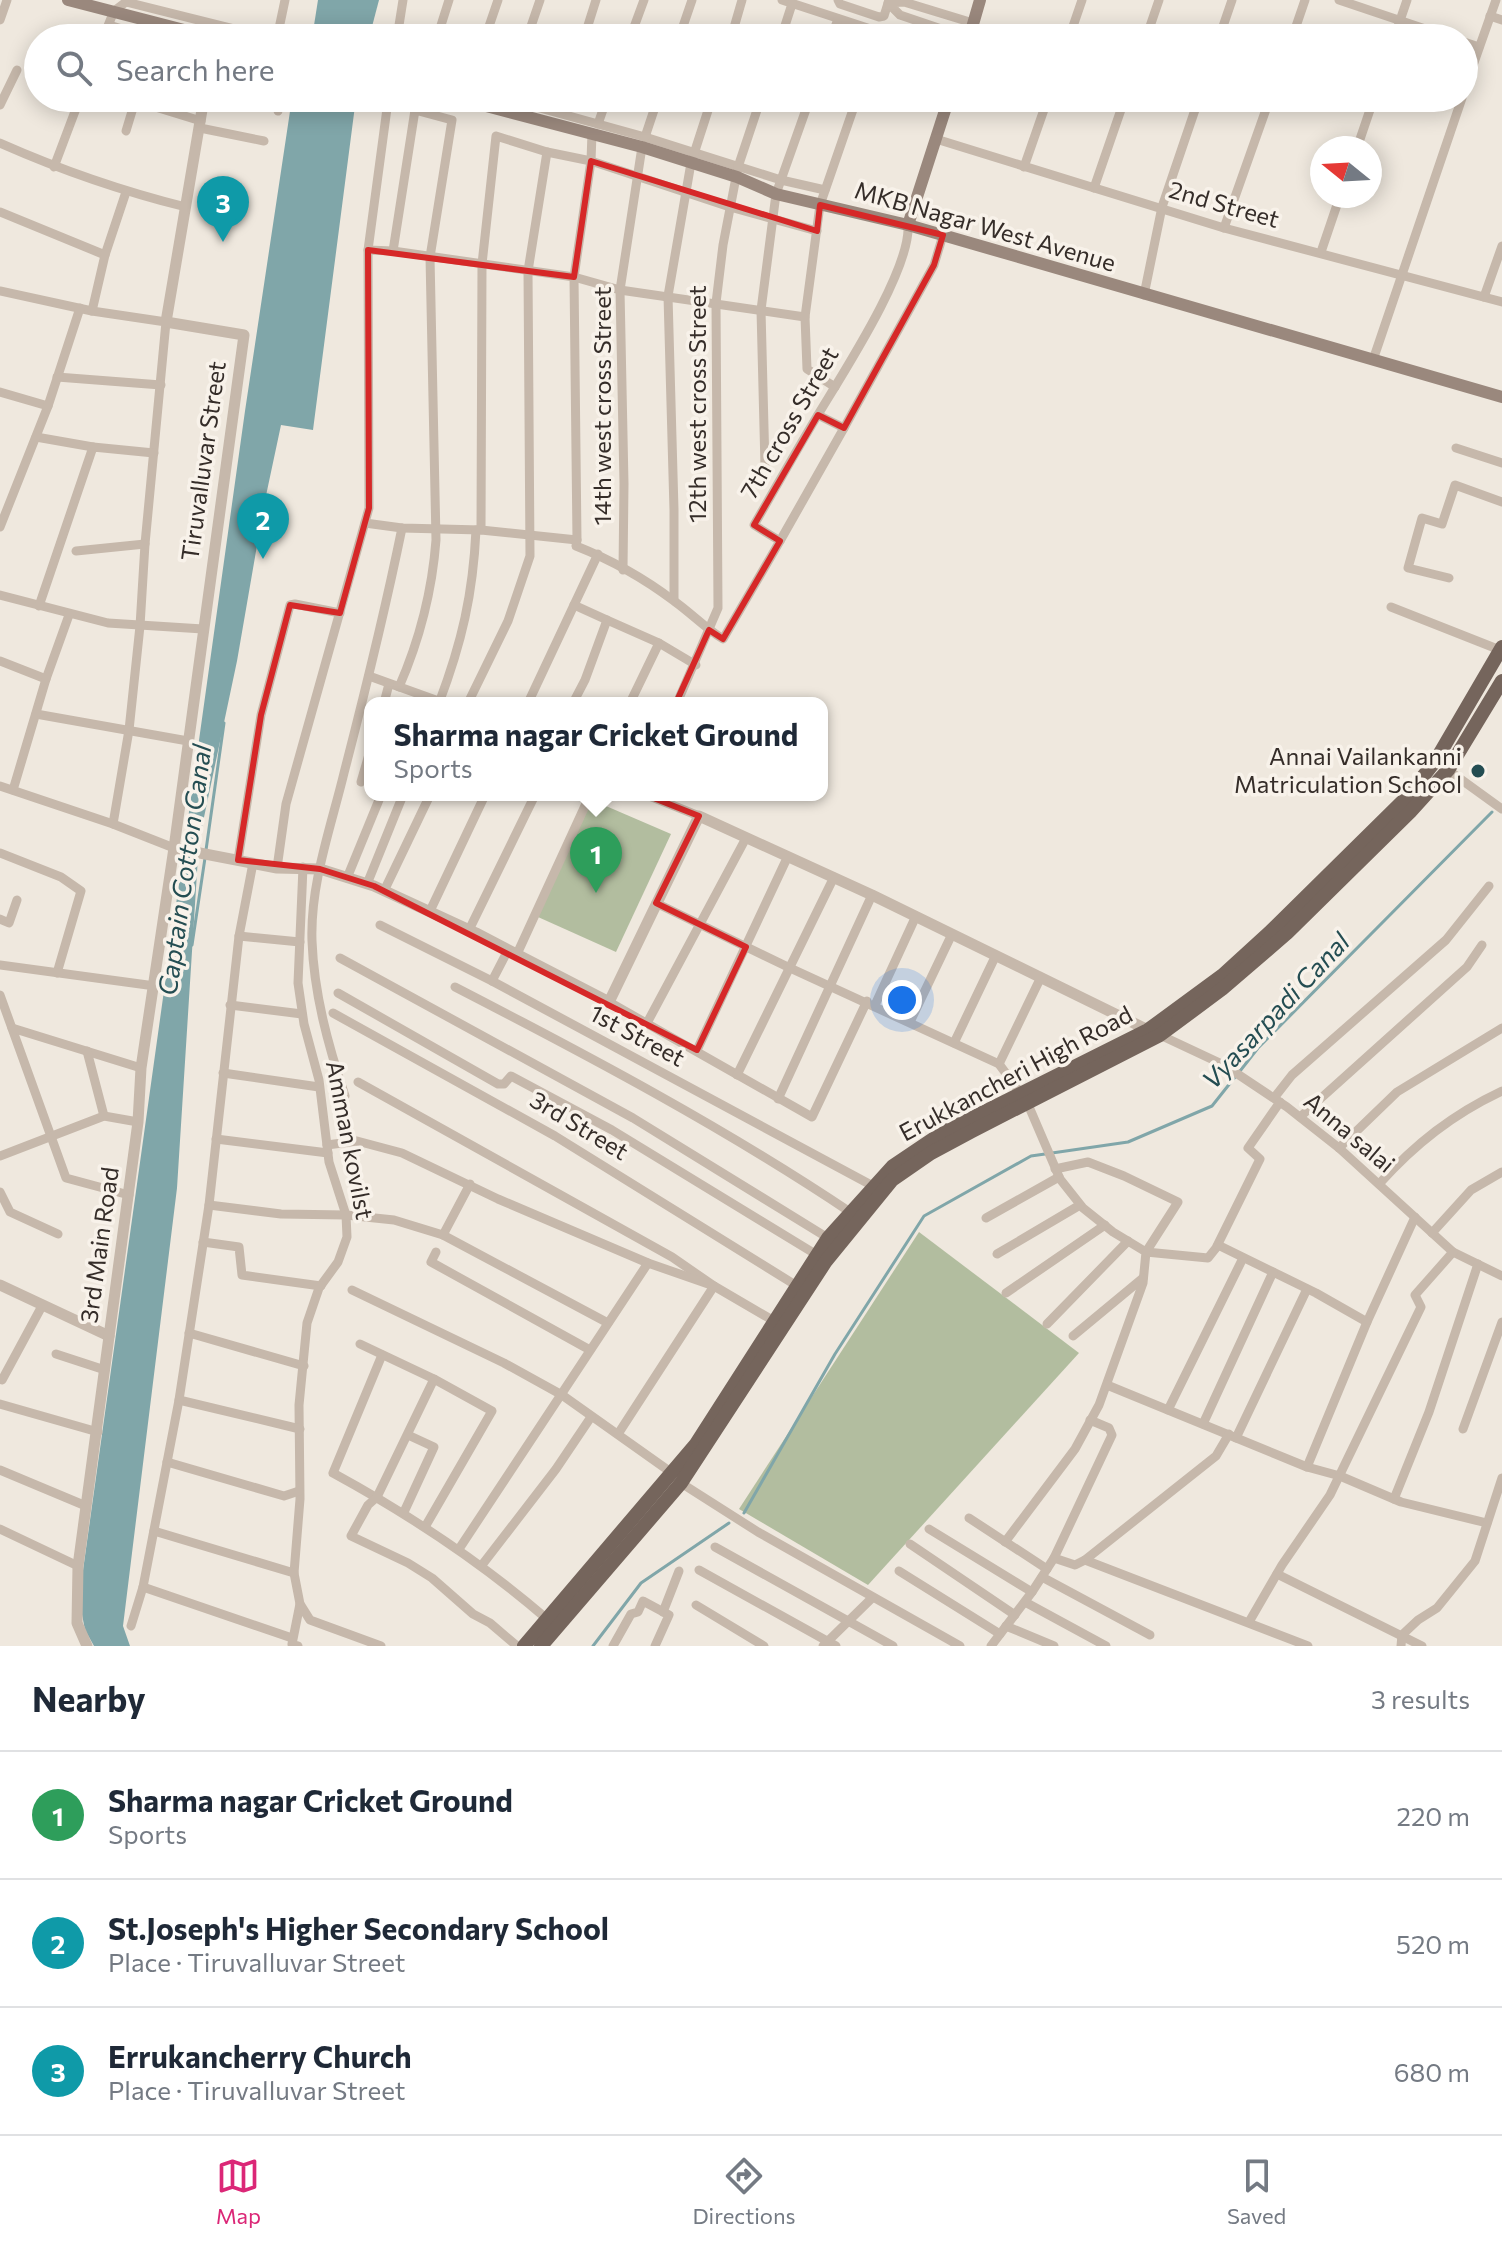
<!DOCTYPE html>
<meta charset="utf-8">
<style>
:root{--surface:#fff;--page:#f6f6f7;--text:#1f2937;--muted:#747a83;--line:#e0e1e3;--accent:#db2777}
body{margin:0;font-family:Commissioner,sans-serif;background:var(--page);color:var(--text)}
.compass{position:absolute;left:1310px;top:136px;width:72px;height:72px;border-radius:50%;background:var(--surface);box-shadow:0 4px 20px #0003;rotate:288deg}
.you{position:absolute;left:902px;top:1000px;width:28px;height:28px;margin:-20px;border:6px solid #fff;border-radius:50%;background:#1a73e8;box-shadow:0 0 0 12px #1a73e833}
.badge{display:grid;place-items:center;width:52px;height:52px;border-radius:50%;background:var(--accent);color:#fff;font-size:26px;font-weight:700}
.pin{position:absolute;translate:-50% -66px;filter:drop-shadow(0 2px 4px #0008)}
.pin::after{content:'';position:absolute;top:42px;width:28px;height:24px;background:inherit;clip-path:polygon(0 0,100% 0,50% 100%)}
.popup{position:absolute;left:364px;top:697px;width:464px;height:104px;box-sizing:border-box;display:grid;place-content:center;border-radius:16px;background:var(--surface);filter:drop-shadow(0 2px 6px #0005);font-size:26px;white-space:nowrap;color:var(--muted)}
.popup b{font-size:30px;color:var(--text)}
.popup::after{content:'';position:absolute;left:50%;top:100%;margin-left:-16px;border:16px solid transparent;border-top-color:var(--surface)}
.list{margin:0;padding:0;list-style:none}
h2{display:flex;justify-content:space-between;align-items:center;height:104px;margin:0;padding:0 32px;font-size:34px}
h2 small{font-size:26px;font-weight:400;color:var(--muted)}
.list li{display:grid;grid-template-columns:52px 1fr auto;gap:24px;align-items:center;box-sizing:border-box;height:128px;padding:0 32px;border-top:2px solid var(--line)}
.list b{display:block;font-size:30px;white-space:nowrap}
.list p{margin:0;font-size:26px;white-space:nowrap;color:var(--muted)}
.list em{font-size:26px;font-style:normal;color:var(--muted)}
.icon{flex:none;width:44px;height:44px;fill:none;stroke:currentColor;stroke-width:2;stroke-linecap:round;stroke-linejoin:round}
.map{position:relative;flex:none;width:1502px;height:1646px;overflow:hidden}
.search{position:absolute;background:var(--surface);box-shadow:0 4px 20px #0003;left:24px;right:24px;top:24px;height:88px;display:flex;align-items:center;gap:20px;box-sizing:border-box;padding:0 28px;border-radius:44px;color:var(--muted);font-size:30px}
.sheet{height:488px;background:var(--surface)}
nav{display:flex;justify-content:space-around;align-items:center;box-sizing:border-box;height:112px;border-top:2px solid var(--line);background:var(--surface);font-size:22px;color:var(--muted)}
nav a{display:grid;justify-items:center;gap:4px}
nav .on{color:var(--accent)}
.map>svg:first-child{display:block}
</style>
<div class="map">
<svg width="1502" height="1646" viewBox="0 0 1502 1646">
<rect width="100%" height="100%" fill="#efe8de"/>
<g fill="#b2bd9f">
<polygon points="592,800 671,834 616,952 538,917"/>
<polygon points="919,1232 1079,1353 868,1585 739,1509"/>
</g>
<g fill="#80a6a9">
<polygon points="318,0 379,0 369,38 312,38"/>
<polygon points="292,98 356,98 313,430 281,425 264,505 237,661 199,841 177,1188 123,1626 130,1646 94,1646 85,1630 79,1599 245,411"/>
</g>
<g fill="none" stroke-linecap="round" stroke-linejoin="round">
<g stroke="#80a6a9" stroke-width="3">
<polyline points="206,850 224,723"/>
<polyline points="192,945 205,858"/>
<polyline points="1240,1071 1258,1048 1492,812"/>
<polyline points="1052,1153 1128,1142 1212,1106 1235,1077"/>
<polyline points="744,1513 835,1354 924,1216 1031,1156 1045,1154"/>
<polyline points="593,1646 641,1583 729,1523"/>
</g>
<g stroke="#c6b8ab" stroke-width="9">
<polyline points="782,0 898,38"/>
<polyline points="838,0 840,4 879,17 884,16 889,0"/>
<polyline points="1339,0 1452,38"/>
<polyline points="1490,16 1502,20"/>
<polyline points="0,20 7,0"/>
<polyline points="109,25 151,38"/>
<polyline points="103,38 114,11 126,2 270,38"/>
<polyline points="277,38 285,0"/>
<polyline points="397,38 403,0"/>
<polyline points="437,38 449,0"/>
<polyline points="485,38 498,0"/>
<polyline points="527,38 540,0"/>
<polyline points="584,38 596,0"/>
<polyline points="630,38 644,0"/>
<polyline points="679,38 692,0"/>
<polyline points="731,38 742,0"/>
<polyline points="781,38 792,4"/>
<polyline points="831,38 838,19"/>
<polyline points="968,38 900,15 888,3 904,2 973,23"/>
<polyline points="1069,38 1082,0"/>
<polyline points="1146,38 1159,0"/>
<polyline points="1219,38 1232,0"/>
<polyline points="1292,38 1305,0"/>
<polyline points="1394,38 1407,0"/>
<polyline points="1464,42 1479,47"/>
<polyline points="1464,91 1496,0"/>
<polyline points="504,98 645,137 781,180 825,190"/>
<polyline points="136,101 201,121"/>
<polyline points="0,105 17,70"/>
<polyline points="278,111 280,98"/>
<polyline points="561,113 566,98"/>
<polyline points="598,124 607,98"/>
<polyline points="200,128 264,141"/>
<polyline points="126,131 136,98"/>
<polyline points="645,137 658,98"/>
<polyline points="936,139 1224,228 1502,302"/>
<path d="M0 143C61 170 122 191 186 207"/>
<polyline points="1357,148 1374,98"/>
<polyline points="54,167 80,98"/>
<polyline points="1024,167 1048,98"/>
<polyline points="1094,188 1125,98"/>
<polyline points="0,212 105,255"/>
<polyline points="1224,228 1270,98"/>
<polyline points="368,250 393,251 574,277 620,290 805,317"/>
<path d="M393 251 415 110 452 120 430 257 436 540C432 593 420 639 399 687"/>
<polyline points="1321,252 1340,196"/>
<polyline points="0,291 92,311 166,322 145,544 140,626 129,730 113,824"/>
<polyline points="1144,295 1162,207 1199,98"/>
<polyline points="1484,297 1502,246"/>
<polyline points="92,311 105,255 126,192"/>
<polyline points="1373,360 1462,98"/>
<polyline points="57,377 161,385"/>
<polyline points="835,387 807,369 805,317 820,205 857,98"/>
<polyline points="0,392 48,406"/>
<polyline points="818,415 844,428 934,265 943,235"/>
<polyline points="36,437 93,447"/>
<polyline points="1456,448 1502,463"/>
<polyline points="765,467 761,310 776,194 810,98"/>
<path d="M365 523 402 528 481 530 577 540 576 546C609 559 645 579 674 601 691 613 705 628 723 639L780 541 754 525C775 489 795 453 816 418 841 376 911 270 908 225"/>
<polyline points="0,527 48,406 80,308"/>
<polyline points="481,530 482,264 496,136 547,152 591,161 730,207 817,231"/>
<polyline points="577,540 574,277 591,161 592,133"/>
<polyline points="780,541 844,428"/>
<polyline points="76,551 145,544"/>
<polyline points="623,570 624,484 620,290 642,147"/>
<polyline points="1449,578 1408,568 1422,518 1442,524 1455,485 1502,502"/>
<polyline points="0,595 108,623 203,629"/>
<polyline points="674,600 674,510 668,296 691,163 712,98"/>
<polyline points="574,605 607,620"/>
<polyline points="39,606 93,447 154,453"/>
<polyline points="1391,607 1500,650"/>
<polyline points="0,661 46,679"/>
<polyline points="369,676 444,703"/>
<polyline points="384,703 389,684"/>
<path d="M439 703C462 642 473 594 476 530"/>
<polyline points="468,703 508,621 530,556 528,271 547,152"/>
<polyline points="528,703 598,554"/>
<polyline points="573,703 585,680 607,620 659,643"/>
<polyline points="630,703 659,643 696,665"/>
<polyline points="677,703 718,608 716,303 723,245 738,167 761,98"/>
<polyline points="36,714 188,741"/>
<polyline points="1448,770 1502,809"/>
<polyline points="361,782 370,751"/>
<polyline points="0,786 113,824 174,848"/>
<polyline points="13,790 46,679 69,615"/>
<polyline points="647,795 699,816"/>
<polyline points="0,853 61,877 81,891 57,973"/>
<polyline points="238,860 261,715 290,605 295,604 340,613"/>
<polyline points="303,867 298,983 304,1024 319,1080 329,1162 346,1215 347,1237 338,1262 319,1288 307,1323 299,1405 300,1499 294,1573 300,1604 310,1620 381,1646"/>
<polyline points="277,868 286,804 369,508 368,250 388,101"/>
<polyline points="347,878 381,795"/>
<polyline points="367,884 403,795"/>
<polyline points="384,891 430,795"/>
<polyline points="656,903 790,968 999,1064 1027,1102 1060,1179 1083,1208 1113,1232 1146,1252 1143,1283 1099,1405 1075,1449 1005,1542"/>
<polyline points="430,911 485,795"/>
<polyline points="0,919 9,923 17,900"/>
<polyline points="380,925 492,981 873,1186"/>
<polyline points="469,930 535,795"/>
<polyline points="239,936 300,942"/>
<polyline points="517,954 590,795"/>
<polyline points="340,958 633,1118 828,1238"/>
<polyline points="0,965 155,986"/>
<polyline points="492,981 508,950"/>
<path d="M455 987C589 1056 725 1128 850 1212"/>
<polyline points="338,993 498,1084 504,1084 511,1076 612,1130 817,1255"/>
<polyline points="0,995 66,1178 129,1195"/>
<polyline points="609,1002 812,1117 867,1001"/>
<polyline points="230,1005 302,1014"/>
<polyline points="875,1005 916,916"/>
<polyline points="333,1013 555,1136 797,1286"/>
<polyline points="910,1022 952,934"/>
<polyline points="647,1023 746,838"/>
<polyline points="12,1028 141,1068"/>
<polyline points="1160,1035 1224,1065 1287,1107 1339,1148 1453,1252 1502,1276"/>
<polyline points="954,1043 996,955"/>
<polyline points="697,1050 788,856"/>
<polyline points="87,1051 104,1116"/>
<polyline points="999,1064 1041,977"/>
<polyline points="223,1073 319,1087"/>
<polyline points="737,1075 834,877"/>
<polyline points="358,1082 672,1257 714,1286 618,1434"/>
<path d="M345 1096C328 1045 314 994 312 941 310 884 331 827 344 773 365 692 385 611 402 528"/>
<polyline points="1274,1098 1292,1075 1446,940 1489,886"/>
<polyline points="778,1099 872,895"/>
<polyline points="1300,1117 1467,967 1482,945"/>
<polyline points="216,1139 328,1153"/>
<polyline points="327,1145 357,1141 402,1153 498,1199 648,1263 714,1286 774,1321"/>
<polyline points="1339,1148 1397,1092 1502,1028"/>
<polyline points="0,1156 104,1116 138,1122"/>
<polyline points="1055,1169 1088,1162 1124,1176 1178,1202 1146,1252 1208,1258 1216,1248 1260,1159 1248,1148 1280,1102"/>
<path d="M1379 1184C1415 1144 1453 1114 1502 1091"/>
<polyline points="0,1192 10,1212 58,1234"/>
<polyline points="209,1205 281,1214 346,1215 394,1220 443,1235 608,1323"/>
<polyline points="986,1218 1059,1177"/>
<polyline points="1432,1233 1471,1190 1502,1172"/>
<polyline points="443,1235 470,1184"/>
<polyline points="203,1242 239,1247 242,1275 321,1286"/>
<polyline points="1218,1245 1316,1293 1367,1322 1415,1217"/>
<polyline points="436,1252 431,1262 590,1350"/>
<polyline points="997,1254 1080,1205"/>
<polyline points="352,1290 504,1363 562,1395 672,1473 681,1483 758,1532 960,1646"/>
<polyline points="1006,1293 1105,1225"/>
<polyline points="1047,1324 1128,1241"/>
<polyline points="189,1333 304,1366"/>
<polyline points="1073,1336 1143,1278"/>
<polyline points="360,1344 434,1379 492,1411 425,1527"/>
<polyline points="56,1354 105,1370"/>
<path d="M382 1355 333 1473C410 1515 481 1562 547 1619"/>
<polyline points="434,1379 377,1497 368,1505 351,1536 408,1563 432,1578 473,1614 490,1623 517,1646"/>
<polyline points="2,1380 42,1306"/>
<polyline points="1107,1385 1307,1467 1340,1476 1401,1502 1487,1523"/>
<polyline points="179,1400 300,1429"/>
<polyline points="0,1404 98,1432"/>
<polyline points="1168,1410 1243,1258"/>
<polyline points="1203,1424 1273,1272"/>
<polyline points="1463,1429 1502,1322"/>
<polyline points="1236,1438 1307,1289"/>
<polyline points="167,1462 284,1496 299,1491"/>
<polyline points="1307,1467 1367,1322"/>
<polyline points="0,1470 86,1506"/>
<polyline points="1394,1499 1429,1412 1478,1264"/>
<polyline points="404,1512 434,1447 408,1435"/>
<polyline points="969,1518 1047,1569"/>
<polyline points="0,1529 78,1566"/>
<polyline points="929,1529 1032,1592"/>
<polyline points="154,1531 294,1573"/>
<polyline points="910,1544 1015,1615"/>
<polyline points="715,1547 893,1646"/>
<polyline points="459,1549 648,1263"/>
<polyline points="1054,1558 1075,1565 1085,1560 1308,1646"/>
<polyline points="1085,1560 1216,1456 1229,1434"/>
<polyline points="482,1565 556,1469 591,1417"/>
<polyline points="699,1570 836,1646"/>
<polyline points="899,1571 1000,1634"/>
<polyline points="1277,1574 1422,1646"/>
<polyline points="1042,1577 1150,1635"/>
<polyline points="143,1587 292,1638"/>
<polyline points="1025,1602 1106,1646"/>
<polyline points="696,1605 764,1646"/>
<polyline points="663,1612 679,1571"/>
<polyline points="1249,1622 1282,1565 1330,1495 1421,1307 1415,1295 1453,1252"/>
<polyline points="131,1626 143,1587 179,1400 209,1205 239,936 253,863"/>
<polyline points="1006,1626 1054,1646"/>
<polyline points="298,1646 292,1644 300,1604"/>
<polyline points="613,1646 631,1614 638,1612 643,1601 669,1615 655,1646"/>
<polyline points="823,1646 872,1598"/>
<polyline points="991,1646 1032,1592 1054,1558 1112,1435 1109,1428 1090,1420"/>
<polyline points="1401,1646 1402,1635 1418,1620 1437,1608 1475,1561 1502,1478"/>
</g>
<g stroke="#c6b8ab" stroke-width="11">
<polyline points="174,848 277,868 320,869 374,886 476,933 609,1002 699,816 872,895 1148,1030"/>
<polyline points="0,1285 109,1336"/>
<polyline points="87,1646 77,1623 78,1566 138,1122 141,1068 174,848 244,335 166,322 204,98"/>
</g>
<g stroke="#9a887d" stroke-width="12">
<polyline points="68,0 215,38"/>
<polyline points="969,38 980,0"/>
<polyline points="456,98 642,147 737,177 776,194 908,225 1502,397"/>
<polyline points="908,225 949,98"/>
</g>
<g stroke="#75655c" stroke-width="14">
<polyline points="524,1646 696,1444 828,1238 893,1166 942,1133 1148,1030 1223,975 1269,933 1407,797 1436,760 1502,647"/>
<polyline points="541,1646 681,1483 826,1261 892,1180 931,1153 972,1131 1160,1035 1222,989 1287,933 1410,812 1448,770 1502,681"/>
</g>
</g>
<path fill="none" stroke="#d62828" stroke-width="6" stroke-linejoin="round" d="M591 161 817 231 820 205 943 235 934 265 844 428 818 415 754 525 780 541 723 639 709 630 636 791 699 816 656 903 746 947 697 1050 374 886 320 869 238 860 261 715 290 605 340 613 369 508 368 250 574 277Z"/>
<circle fill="#244d52" stroke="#f8f2ea" stroke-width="3" cx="1478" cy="771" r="8"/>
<g text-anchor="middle" stroke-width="7" stroke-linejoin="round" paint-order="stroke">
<g font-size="24" fill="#352d29" stroke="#f8f2ea">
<text transform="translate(1224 205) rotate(16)" y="8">2nd Street</text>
<text transform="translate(985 227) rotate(16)" y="8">MKB Nagar West Avenue</text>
<text transform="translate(698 404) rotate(-90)" y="8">12th west cross Street</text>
<text transform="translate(603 406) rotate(-90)" y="8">14th west cross Street</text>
<text transform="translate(790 423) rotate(-60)" y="8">7th cross Street</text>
<text transform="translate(204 461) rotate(-82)" y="8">Tiruvalluvar Street</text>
<text transform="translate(637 1036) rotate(28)" y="8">1st Street</text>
<text transform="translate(1016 1074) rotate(-28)" y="8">Erukkancheri High Road</text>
<text transform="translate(579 1126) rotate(31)" y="8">3rd Street</text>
<text transform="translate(1349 1133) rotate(40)" y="8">Anna salai</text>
<text transform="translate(349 1140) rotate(79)" y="8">Amman kovilst</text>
<text transform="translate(100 1245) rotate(-82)" y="8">3rd Main Road</text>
</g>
<g font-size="24" fill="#352d29" stroke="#f8f2ea" text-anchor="end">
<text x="1462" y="765">Annai Vailankanni<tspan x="1462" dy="28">Matriculation School</tspan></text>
</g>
<g font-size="26" font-style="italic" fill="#244d52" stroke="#f8f2ea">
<text transform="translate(185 870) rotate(-82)" y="9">Captain Cotton Canal</text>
<text transform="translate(1276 1011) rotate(-47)" y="9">Vyasarpadi Canal</text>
</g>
</g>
</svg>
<svg class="compass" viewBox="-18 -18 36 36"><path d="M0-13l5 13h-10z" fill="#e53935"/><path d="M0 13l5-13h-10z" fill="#747a83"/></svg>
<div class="you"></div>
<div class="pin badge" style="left:596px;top:893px;background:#2e9e5b">1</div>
<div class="popup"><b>Sharma nagar Cricket Ground</b>Sports</div>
<div class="pin badge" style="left:263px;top:559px;background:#0f9aa8">2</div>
<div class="pin badge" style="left:223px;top:242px;background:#0f9aa8">3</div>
<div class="search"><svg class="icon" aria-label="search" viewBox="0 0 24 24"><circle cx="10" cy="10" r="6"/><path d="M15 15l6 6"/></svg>Search here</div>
</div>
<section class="sheet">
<h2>Nearby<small>3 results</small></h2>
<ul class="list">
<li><span class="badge" style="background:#2e9e5b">1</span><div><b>Sharma nagar Cricket Ground</b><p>Sports</p></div><em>220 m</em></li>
<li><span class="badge" style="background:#0f9aa8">2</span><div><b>St.Joseph's Higher Secondary School</b><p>Place · Tiruvalluvar Street</p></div><em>520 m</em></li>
<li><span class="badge" style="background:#0f9aa8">3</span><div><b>Errukancherry Church</b><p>Place · Tiruvalluvar Street</p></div><em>680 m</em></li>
</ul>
</section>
<nav>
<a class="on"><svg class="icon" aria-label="map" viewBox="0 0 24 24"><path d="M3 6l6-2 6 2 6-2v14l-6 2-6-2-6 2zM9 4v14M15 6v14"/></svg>Map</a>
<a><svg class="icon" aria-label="directions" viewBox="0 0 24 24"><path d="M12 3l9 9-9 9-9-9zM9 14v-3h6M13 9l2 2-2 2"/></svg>Directions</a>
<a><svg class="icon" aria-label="saved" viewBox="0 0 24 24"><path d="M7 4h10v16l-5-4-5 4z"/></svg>Saved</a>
</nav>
